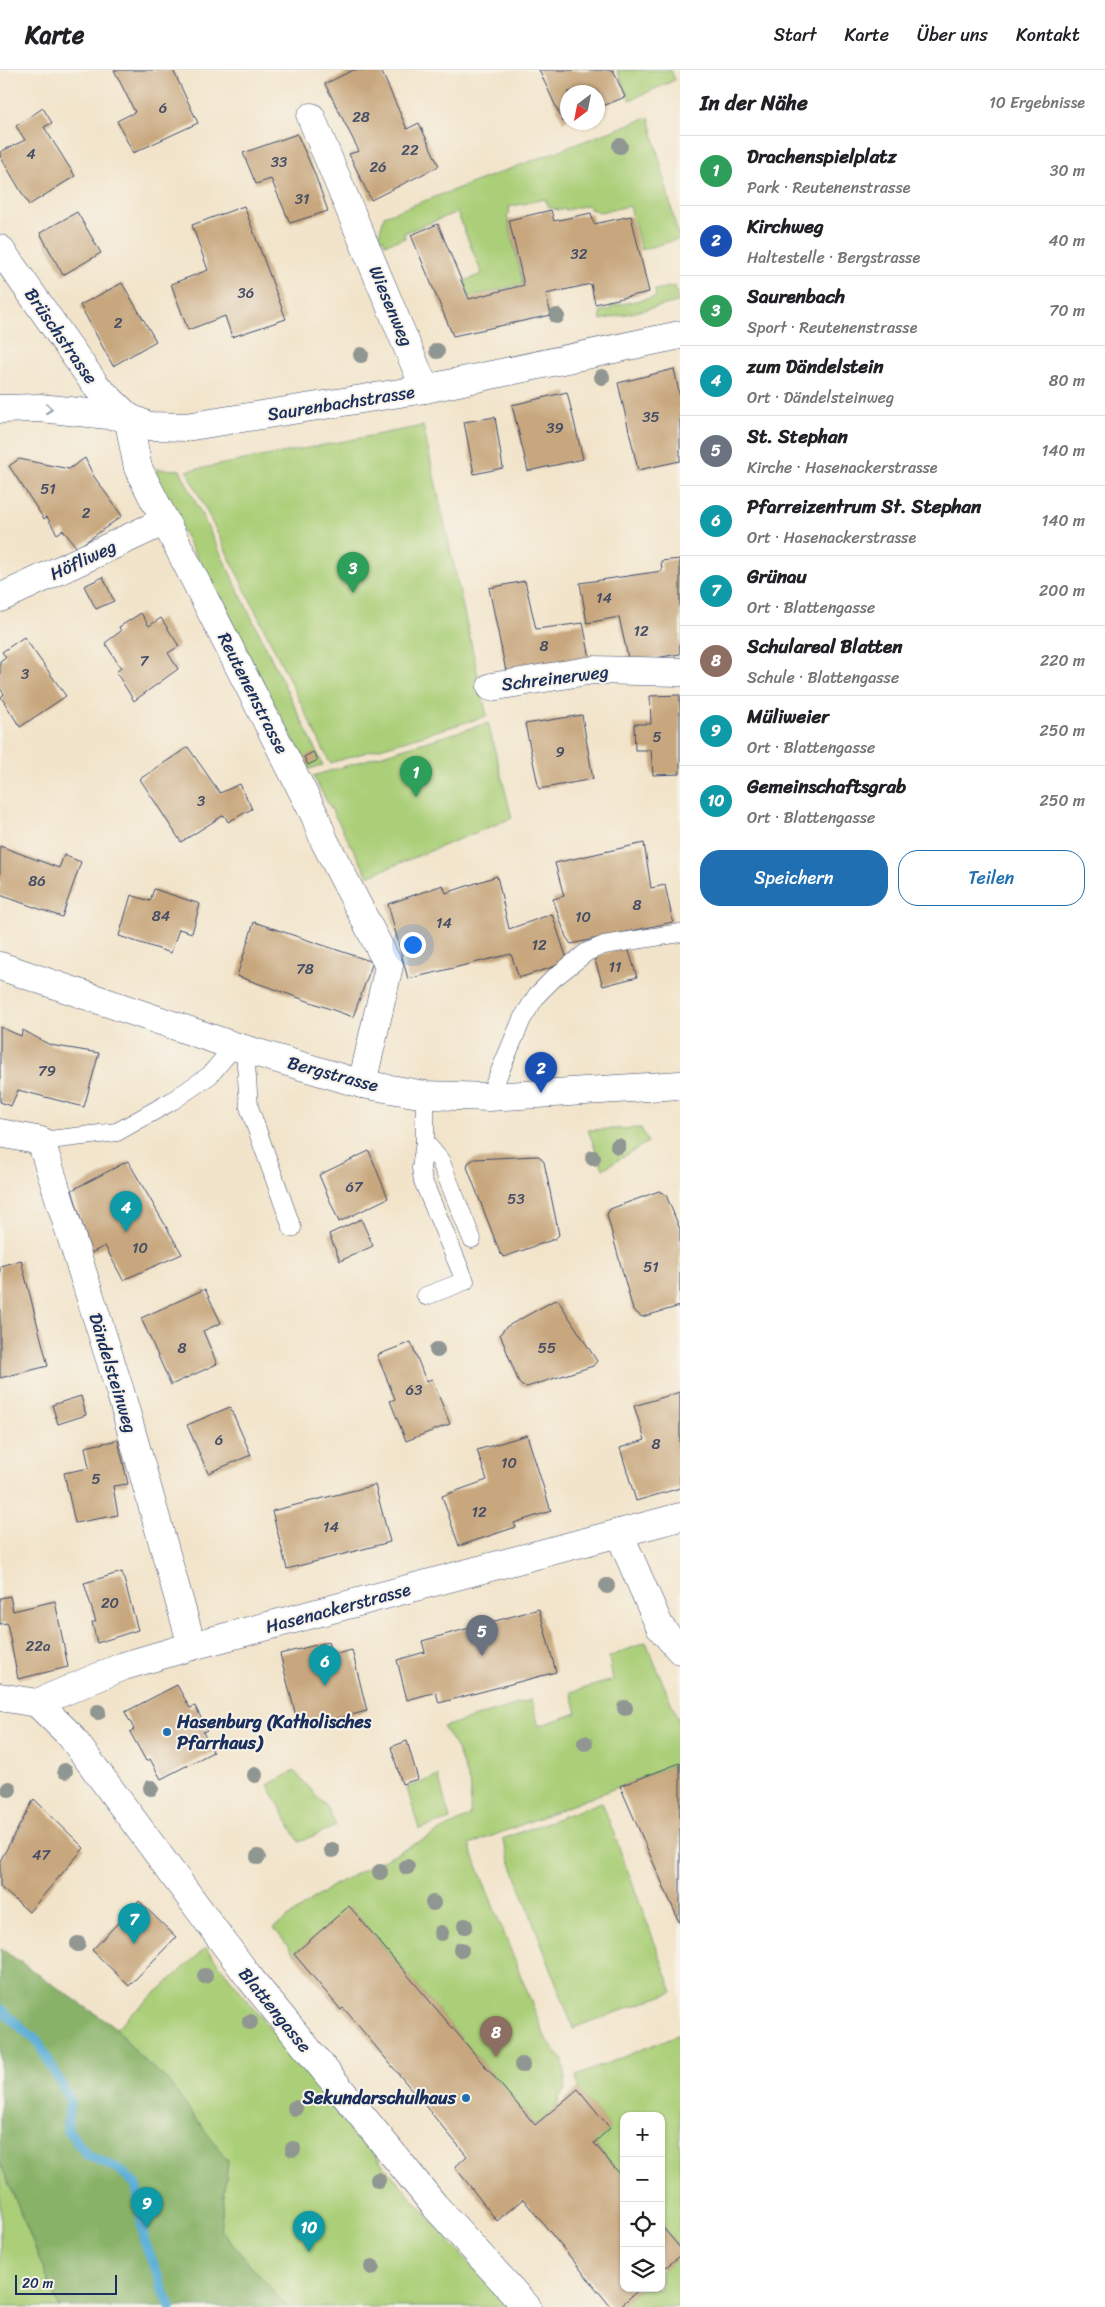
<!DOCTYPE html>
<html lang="de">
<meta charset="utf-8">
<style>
:root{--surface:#fff;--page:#f6f6f6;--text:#202124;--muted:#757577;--line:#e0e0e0;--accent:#1f6fb2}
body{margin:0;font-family:Sriracha,sans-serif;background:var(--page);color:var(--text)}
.controls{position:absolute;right:15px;bottom:15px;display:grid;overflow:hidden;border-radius:10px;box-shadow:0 1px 4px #0004}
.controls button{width:45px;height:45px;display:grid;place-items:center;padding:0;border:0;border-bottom:1px solid var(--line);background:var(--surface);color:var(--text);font:25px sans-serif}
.compass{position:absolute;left:560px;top:15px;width:45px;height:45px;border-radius:50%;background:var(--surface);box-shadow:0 1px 4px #0004;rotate:212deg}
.scale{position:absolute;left:15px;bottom:12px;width:102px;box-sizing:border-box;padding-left:5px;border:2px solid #1b2f5e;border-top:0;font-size:14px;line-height:18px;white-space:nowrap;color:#1b2f5e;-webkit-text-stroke:4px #f7f3e8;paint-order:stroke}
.you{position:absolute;left:412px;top:874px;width:18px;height:18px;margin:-12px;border:4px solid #fff;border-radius:50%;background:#1a73e8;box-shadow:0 0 0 8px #1a73e833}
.badge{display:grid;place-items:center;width:32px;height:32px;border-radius:50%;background:var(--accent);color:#fff;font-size:16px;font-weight:700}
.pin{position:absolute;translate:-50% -41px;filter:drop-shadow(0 1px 2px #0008)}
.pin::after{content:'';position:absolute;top:26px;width:18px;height:15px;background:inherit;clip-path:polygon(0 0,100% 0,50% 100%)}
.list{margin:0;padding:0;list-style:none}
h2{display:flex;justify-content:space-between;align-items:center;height:65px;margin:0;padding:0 20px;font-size:21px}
h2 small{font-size:16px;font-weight:400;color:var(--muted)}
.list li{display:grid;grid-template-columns:32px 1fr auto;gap:15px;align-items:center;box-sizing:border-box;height:70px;padding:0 20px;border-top:1px solid var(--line)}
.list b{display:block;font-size:19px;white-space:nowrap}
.list p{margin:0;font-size:16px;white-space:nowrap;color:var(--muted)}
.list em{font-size:16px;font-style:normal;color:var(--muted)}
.actions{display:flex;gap:10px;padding:15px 20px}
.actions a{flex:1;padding:11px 0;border:1px solid var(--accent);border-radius:20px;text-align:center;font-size:18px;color:var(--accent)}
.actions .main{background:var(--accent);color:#fff}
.icon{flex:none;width:28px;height:28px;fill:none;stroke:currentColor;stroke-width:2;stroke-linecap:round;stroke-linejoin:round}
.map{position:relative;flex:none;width:680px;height:2237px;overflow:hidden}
header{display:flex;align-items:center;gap:30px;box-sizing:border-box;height:70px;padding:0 25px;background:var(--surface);border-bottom:1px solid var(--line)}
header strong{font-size:24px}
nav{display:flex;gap:28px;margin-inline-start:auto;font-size:18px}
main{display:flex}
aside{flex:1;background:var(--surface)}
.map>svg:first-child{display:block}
</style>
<header>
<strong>Karte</strong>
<nav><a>Start</a><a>Karte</a><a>Über uns</a><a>Kontakt</a></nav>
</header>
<main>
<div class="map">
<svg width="680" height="2237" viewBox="0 0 680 2237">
<rect width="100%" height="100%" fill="#f7f3e8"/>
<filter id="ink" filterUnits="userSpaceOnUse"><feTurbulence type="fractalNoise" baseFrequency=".02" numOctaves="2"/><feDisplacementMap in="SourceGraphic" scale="10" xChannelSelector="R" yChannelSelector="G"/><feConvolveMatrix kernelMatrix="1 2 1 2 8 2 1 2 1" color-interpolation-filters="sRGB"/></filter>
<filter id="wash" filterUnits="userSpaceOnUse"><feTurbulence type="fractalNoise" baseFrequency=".0096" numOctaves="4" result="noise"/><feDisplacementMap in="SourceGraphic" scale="20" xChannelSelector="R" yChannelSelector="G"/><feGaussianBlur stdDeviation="1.12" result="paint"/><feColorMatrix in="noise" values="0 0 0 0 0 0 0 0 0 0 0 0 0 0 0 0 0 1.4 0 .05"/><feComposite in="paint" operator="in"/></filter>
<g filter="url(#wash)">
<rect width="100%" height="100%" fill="#f2e4ca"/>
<g fill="#abcf78" stroke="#637f6b">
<polygon points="617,0 671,0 675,10 630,30"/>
<polygon points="649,47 679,169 641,180 630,136 600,142 590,139 588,135 566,140 565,139 558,140 549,137 545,129 509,137 510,144 507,146 523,214 470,227 464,211 482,204 457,142 404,163 405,168 385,174 383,168 380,170 379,166 384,146"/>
<polygon points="675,216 678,232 601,250 600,241 611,239 611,236 656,227 655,220"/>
<polygon points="423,356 487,646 330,693 187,401"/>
<polygon points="156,399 180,400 323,695 309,699 160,418"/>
<polygon points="488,653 512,748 368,806 313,706"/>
<polygon points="641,1058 648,1072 603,1099 588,1060"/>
<polygon points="646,1572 680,1654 680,1693 469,1775 547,1972 563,1990 566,2020 559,2027 557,2037 535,2055 350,1837 294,1884 274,1858 332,1816 470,1746 471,1718 457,1679 443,1657 531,1630 539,1656 577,1643 571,1622 613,1610 609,1587"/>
<polygon points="294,1701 327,1737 336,1756 299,1772 268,1715"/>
<polygon points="438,1706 450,1749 419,1759 407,1718"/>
<polygon points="602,1732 673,1922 573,1958 502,1769"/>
<polygon points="206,1878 339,2045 508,2237 287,2237 220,2160 228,2091 166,2009 140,1987 116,1958"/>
<polygon points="680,1964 680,2178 661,2155 661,2046 624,2046 624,2109 594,2073 610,2058 578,2019 576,2006"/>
<polygon points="0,2092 59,2237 0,2237"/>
<polygon points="680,2186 680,2237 619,2237 641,2218 661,2218 661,2201"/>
</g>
<polygon fill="#88b268" stroke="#527063" points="0,1878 116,1958 140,1987 166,2009 228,2091 220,2160 287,2237 59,2237 0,2092"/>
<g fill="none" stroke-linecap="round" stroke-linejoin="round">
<polyline stroke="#5aaed6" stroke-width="10" points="0,1939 38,1972 70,2030 67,2059 87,2085 117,2098 136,2114 144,2170 170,2237"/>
</g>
<g id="blocks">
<g fill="#c8a77e">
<polygon points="114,0 173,0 198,53 133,83 117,51 135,42"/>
<polygon points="353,0 381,0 407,59 419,53 439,96 371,130 349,84 359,81 325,14"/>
<polygon points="539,0 613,0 625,27 598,38 598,22 568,22 568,50 563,52"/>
<polygon points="43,38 52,53 44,57 75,106 29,135 0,86 0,82 25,70 16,56"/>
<polygon points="297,64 314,102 328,141 290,153 271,109 256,114 243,83"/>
<polygon points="244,136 286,249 232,267 225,246 188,260 171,214 208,200 192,155"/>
<polygon points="551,140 554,151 591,143 594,154 631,146 649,222 595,234 591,214 546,224 551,245 453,266 411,165 438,154 469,229 524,215 509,150"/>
<polygon points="77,142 101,183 63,205 40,163"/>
<polygon points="122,213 156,271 113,296 80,235"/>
<polygon points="674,299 680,327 680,391 638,400 618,313"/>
<polygon points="567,322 583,389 528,401 512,335"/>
<polygon points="495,347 503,398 474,404 464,352"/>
<polygon points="85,388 93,405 122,446 77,478 63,460 57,464 47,447 44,449 9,396 19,389 69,399"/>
<polygon points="680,489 680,584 629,592 619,547 587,553 580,513 662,501 661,491"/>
<polygon points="103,507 114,531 96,539 84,516"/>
<polygon points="525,511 536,559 583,553 591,593 508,611 489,518"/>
<polygon points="141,543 149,556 161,548 179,576 168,583 178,599 134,631 116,602 121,598 105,573 121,561 119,557"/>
<polygon points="24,567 66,626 20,657 1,627 4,624 0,618 0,591 6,587 2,582"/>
<polygon points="680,625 680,704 653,705 651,680 635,680 634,654 651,654 650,626"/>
<polygon points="582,645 593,709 539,719 525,654"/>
<polygon points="188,677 220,723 240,714 252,739 228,752 224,745 181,772 140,709"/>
<polygon points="313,682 318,690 308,695 304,687"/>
<polygon points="644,773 651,818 665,815 673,852 571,874 566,867 553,829 564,826 555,793"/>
<polygon points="0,776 59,798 64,785 81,792 62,847 0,825"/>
<polygon points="497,806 509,859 552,844 568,892 519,908 511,884 408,909 388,834 443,815 446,823"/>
<polygon points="154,819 200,834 192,863 179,859 171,883 119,866 131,825 150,831"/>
<polygon points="254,852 373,892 353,947 237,906"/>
<polygon points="622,878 629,881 637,907 603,916 594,887"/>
<polygon points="0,957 21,966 23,960 50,975 99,983 84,1037 18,1020 11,1036 0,1032"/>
<polygon points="369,1081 388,1128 339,1152 319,1105"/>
<polygon points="536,1086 539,1086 544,1092 559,1165 555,1169 504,1187 500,1183 467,1097 468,1093 474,1089"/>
<polygon points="128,1091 182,1184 123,1210 105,1176 91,1183 72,1120"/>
<polygon points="659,1121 666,1125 680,1159 680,1236 642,1247 633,1240 607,1145 610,1139"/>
<polygon points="361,1149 373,1176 340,1191 329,1164"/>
<polygon points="21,1190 48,1296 0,1308 0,1196"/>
<polygon points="205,1219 221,1253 203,1261 217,1294 171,1315 141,1248"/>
<polygon points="558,1230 597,1291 593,1296 527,1317 522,1316 519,1313 500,1264 506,1257 553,1231"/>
<polygon points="411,1272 426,1311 432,1309 450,1354 406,1371 390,1331 395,1329 377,1285"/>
<polygon points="680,1322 680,1418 636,1431 620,1378 645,1370 634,1336"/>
<polygon points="81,1326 86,1345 58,1354 52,1335"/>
<polygon points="230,1337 251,1385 208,1403 187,1355"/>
<polygon points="527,1365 551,1441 514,1453 516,1457 459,1476 442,1426 487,1410 477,1380"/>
<polygon points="118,1370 128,1414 113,1416 118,1445 75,1453 64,1403 89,1398 85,1377"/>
<polygon points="375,1415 390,1472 287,1499 272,1441"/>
<polygon points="122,1502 138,1560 97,1573 92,1552 96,1552 84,1513"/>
<polygon points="10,1526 13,1541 55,1531 68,1597 18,1609 7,1553 0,1554 0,1528"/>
<polygon points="539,1539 556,1602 439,1633 436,1622 407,1630 397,1590 425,1582 422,1571"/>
<polygon points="328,1572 332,1585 352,1580 367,1641 299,1658 280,1584"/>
<polygon points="177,1615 190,1638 195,1636 207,1660 203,1662 213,1682 161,1709 150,1689 146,1691 130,1662 134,1659 125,1642"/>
<polygon points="407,1671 418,1709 402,1714 391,1677"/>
<polygon points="680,1693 680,1854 620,1716"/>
<polygon points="34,1729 84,1778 29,1842 0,1817 0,1791"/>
<polygon points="139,1831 176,1867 129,1916 92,1880"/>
<polygon points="349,1836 535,2055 578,2019 610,2058 594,2073 624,2109 624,2218 641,2218 619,2237 611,2237 523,2129 497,2151 455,2097 467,2086 346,1941 343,1938 341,1940 294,1884"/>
<polygon points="661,2155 680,2178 680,2186 661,2201"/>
</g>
</g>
</g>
<g filter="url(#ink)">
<use href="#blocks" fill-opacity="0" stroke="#3b4a6e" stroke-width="1"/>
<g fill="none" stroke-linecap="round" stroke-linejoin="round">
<g stroke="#3b4a6e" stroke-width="19">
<g id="service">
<polyline points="245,980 249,1037 292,1158"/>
<polyline points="425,1025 425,1072 421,1098 423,1111 465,1211 426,1226"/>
<polyline points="489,1027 522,949 537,925 554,908 587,882 604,875 680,863"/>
<polyline points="41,1071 117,1062 172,1031 210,1005 234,976"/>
<polyline points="425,1072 440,1090 472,1169"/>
</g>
</g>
<g stroke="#3b4a6e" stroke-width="29">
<g id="minor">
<polyline points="311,47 425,319"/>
<polyline points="0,179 97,317 128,347"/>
<polyline points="0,339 40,338 128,347 149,356 186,357 425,319 680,265"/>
<polyline points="128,347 138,398 315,746 324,770 389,896 362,1014"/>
<polyline points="0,528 165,451"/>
<polyline points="491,617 593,600 680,602"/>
<polyline points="0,1063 41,1071 120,1321 192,1576"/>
<polyline points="619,1463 660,1557 680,1580"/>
<polyline points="0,1627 37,1633 124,1596 192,1576 680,1447"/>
<polyline points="37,1633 70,1665 249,1907 435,2136 527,2237"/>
</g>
</g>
<g stroke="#3b4a6e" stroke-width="29">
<polyline id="tertiary" points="0,896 234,976 362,1014 425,1025 489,1027 680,1015"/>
</g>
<use href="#service" stroke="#fff" stroke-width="18"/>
<use href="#minor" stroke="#fff" stroke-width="28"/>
<use href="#tertiary" stroke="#fff" stroke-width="28"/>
</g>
<g fill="#909692">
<circle cx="620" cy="76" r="8"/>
<circle cx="557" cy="246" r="8"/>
<circle cx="437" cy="281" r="8"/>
<circle cx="361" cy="285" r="8"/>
<circle cx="602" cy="307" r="8"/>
<circle cx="618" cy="1076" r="8"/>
<circle cx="593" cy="1088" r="8"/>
<circle cx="437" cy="1280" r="8"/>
<circle cx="607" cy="1516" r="8"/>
<circle cx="625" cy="1638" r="8"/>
<circle cx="98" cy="1642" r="8"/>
<circle cx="585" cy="1673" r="8"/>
<circle cx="65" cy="1701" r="8"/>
<circle cx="255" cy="1705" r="8"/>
<circle cx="151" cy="1718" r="8"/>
<circle cx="9" cy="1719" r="8"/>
<circle cx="332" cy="1780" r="8"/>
<circle cx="258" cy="1787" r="8"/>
<circle cx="407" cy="1797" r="8"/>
<circle cx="380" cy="1802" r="8"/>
<circle cx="433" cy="1833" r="8"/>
<circle cx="465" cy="1856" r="8"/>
<circle cx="441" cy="1863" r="8"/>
<circle cx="78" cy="1874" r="8"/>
<circle cx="461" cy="1880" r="8"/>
<circle cx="205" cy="1906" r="8"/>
<circle cx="250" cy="1952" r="8"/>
<circle cx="503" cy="1961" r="8"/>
<circle cx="522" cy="1995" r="8"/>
<circle cx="295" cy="2038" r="8"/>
<circle cx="293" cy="2079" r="8"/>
<circle cx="378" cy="2110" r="8"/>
<circle cx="372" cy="2197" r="8"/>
</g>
<defs><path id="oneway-chevron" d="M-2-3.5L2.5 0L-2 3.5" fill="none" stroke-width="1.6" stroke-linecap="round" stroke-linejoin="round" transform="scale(1.25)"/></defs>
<use stroke="#8d97ae" href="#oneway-chevron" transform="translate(49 339) rotate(6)"/>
</g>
<g fill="#1f6fb2" stroke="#f7f3e8" stroke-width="2">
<circle cx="167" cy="1662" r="5"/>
<circle cx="466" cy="2028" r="5"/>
</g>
<g text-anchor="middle" stroke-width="4" stroke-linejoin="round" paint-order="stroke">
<g font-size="15" fill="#464d66">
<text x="163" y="43">6</text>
<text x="361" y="52">28</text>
<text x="410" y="85">22</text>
<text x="31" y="89">4</text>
<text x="279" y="97">33</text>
<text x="378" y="102">26</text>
<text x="302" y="134">31</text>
<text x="579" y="189">32</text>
<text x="246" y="228">36</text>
<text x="118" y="258">2</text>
<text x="651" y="352">35</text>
<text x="555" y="363">39</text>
<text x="48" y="424">51</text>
<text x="86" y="448">2</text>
<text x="604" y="533">14</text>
<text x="641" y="566">12</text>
<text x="544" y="581">8</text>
<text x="144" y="596">7</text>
<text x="25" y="609">3</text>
<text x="657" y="672">5</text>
<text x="560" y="687">9</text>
<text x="201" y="736">3</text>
<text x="37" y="816">86</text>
<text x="637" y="840">8</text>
<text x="161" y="851">84</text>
<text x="583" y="852">10</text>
<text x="444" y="858">14</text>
<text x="539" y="880">12</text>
<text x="615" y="902">11</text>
<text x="305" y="904">78</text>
<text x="47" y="1006">79</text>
<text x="354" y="1122">67</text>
<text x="516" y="1134">53</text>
<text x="140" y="1183">10</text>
<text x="651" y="1202">51</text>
<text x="182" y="1283">8</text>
<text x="547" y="1283">55</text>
<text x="414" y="1325">63</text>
<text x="219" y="1375">6</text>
<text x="656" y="1379">8</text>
<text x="509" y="1398">10</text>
<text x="96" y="1414">5</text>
<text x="479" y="1447">12</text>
<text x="331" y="1462">14</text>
<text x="110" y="1538">20</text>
<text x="38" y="1581">22a</text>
<text x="41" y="1790">47</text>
</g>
<g font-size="18" fill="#1b2f5e" stroke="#f7f3e8">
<text transform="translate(391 236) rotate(67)" y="6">Wiesenweg</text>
<text transform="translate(61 266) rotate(55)" y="6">Brüschstrasse</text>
<text transform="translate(341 333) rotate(-9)" y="6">Saurenbachstrasse</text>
<text transform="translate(83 490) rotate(-25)" y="6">Höfliweg</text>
<text transform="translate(555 608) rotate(-7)" y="6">Schreinerweg</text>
<text transform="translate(253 623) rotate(63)" y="6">Reutenenstrasse</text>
<text transform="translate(333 1004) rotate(15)" y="6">Bergstrasse</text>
<text transform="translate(113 1303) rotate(73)" y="6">Dändelsteinweg</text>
<text transform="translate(338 1538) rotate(-15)" y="6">Hasenackerstrasse</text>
<text transform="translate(275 1940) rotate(51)" y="6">Blattengasse</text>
</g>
<g font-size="18" font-weight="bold" fill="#1b2f5e" stroke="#f7f3e8" text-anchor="start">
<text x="177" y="1658">Hasenburg (Katholisches<tspan x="177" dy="21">Pfarrhaus)</tspan></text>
<text x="456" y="2034" text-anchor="end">Sekundarschulhaus</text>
</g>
</g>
</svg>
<div class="controls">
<button>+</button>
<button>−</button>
<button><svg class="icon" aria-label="locate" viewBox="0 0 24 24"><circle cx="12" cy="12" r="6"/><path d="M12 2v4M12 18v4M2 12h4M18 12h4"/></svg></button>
<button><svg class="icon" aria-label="layers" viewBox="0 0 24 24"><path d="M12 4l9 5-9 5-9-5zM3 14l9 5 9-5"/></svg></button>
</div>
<svg class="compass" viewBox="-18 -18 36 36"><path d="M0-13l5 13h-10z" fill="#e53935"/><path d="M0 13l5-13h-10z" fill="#757577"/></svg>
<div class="scale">20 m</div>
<div class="you"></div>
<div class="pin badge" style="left:416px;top:727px;background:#2e9e5b">1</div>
<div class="pin badge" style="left:541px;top:1023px;background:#1a4fb4">2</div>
<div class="pin badge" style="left:353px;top:523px;background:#2e9e5b">3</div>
<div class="pin badge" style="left:126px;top:1162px;background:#0f9aa8">4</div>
<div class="pin badge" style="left:482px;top:1586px;background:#6b7280">5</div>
<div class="pin badge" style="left:325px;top:1616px;background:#0f9aa8">6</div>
<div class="pin badge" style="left:134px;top:1874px;background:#0f9aa8">7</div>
<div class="pin badge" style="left:496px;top:1987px;background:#8d6e63">8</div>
<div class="pin badge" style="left:147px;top:2158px;background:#0f9aa8">9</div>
<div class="pin badge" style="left:309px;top:2182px;background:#0f9aa8">10</div>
</div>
<aside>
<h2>In der Nähe<small>10 Ergebnisse</small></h2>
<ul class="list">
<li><span class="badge" style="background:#2e9e5b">1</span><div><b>Drachenspielplatz</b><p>Park · Reutenenstrasse</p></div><em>30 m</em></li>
<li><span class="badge" style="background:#1a4fb4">2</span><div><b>Kirchweg</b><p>Haltestelle · Bergstrasse</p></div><em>40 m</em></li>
<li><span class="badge" style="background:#2e9e5b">3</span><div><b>Saurenbach</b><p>Sport · Reutenenstrasse</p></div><em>70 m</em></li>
<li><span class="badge" style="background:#0f9aa8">4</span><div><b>zum Dändelstein</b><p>Ort · Dändelsteinweg</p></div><em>80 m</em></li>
<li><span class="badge" style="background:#6b7280">5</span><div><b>St. Stephan</b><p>Kirche · Hasenackerstrasse</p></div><em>140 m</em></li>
<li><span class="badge" style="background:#0f9aa8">6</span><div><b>Pfarreizentrum St. Stephan</b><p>Ort · Hasenackerstrasse</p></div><em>140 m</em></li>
<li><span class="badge" style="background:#0f9aa8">7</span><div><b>Grünau</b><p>Ort · Blattengasse</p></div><em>200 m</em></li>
<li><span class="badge" style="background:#8d6e63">8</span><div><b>Schulareal Blatten</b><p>Schule · Blattengasse</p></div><em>220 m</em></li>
<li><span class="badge" style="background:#0f9aa8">9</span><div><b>Müliweier</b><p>Ort · Blattengasse</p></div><em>250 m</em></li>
<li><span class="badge" style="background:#0f9aa8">10</span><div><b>Gemeinschaftsgrab</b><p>Ort · Blattengasse</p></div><em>250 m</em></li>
</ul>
<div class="actions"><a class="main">Speichern</a><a>Teilen</a></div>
</aside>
</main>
